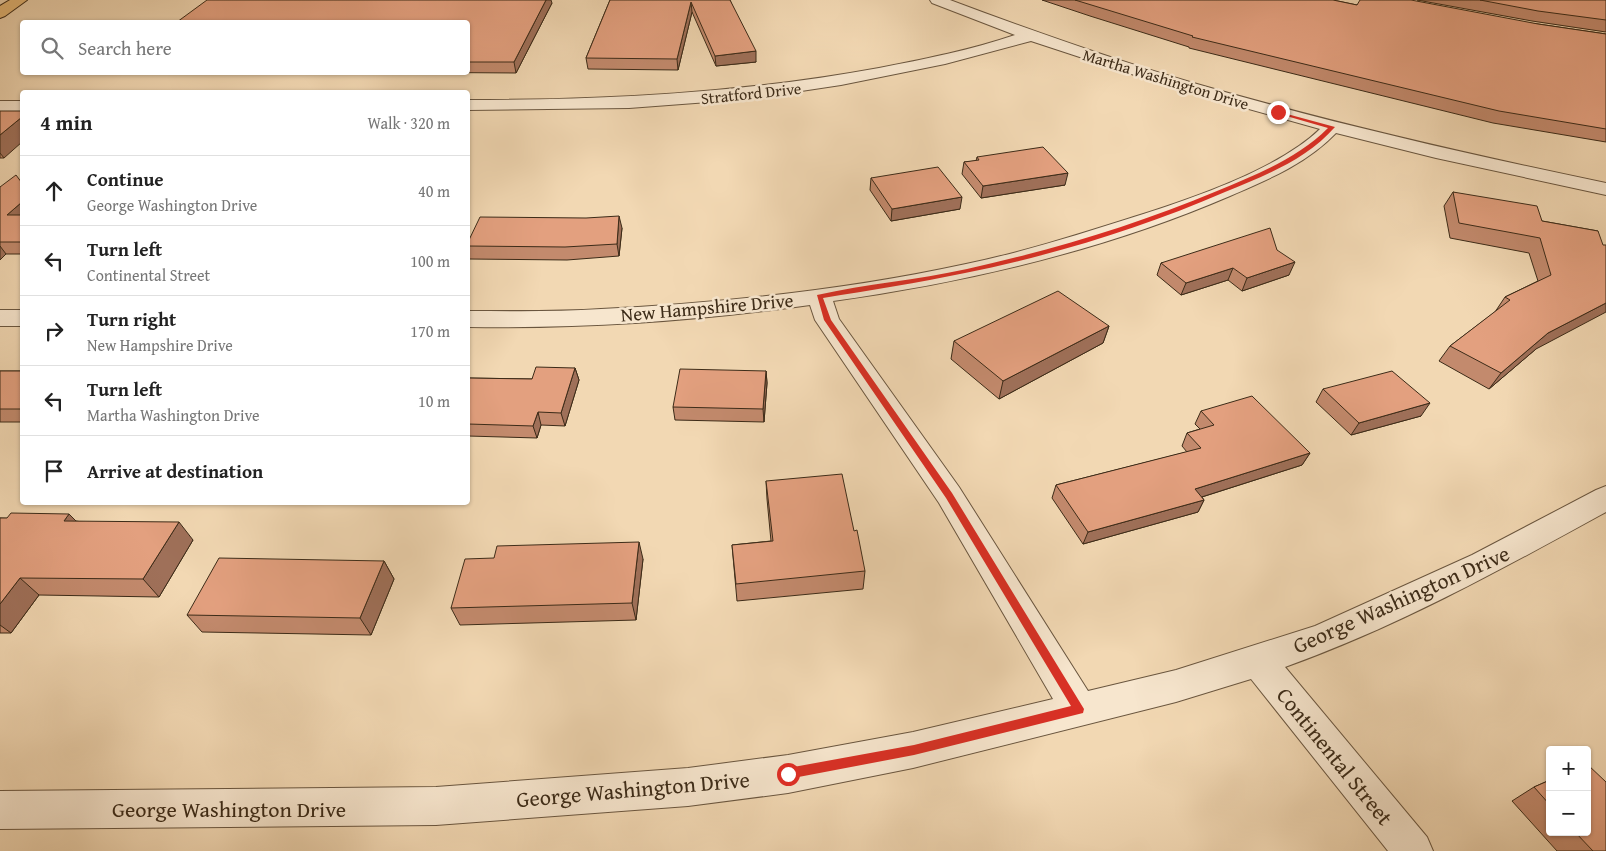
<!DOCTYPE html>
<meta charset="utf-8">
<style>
:root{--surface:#fff;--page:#f2f2f2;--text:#222;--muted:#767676;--line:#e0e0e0}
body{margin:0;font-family:"Gentium Book Plus",serif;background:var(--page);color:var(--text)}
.controls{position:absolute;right:15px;bottom:15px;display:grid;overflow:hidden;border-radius:5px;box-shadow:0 1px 4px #0004}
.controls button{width:45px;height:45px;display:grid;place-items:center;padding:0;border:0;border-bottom:1px solid var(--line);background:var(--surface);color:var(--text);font:25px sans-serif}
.stop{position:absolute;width:15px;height:15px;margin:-11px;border:4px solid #d93025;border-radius:50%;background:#fff}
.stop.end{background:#d93025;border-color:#fff;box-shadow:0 1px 5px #0008}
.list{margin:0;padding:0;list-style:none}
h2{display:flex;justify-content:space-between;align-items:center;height:65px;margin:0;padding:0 20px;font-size:21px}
h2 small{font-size:16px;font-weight:400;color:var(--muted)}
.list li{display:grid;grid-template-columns:32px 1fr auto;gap:15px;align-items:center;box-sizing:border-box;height:70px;padding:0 20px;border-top:1px solid var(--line)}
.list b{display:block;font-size:19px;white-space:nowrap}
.list p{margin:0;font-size:16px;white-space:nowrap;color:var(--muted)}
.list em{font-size:16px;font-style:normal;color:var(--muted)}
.icon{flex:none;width:28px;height:28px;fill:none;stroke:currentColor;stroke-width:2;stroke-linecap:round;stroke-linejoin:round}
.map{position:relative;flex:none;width:1606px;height:851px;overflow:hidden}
.search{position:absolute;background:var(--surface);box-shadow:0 1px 4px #0004;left:20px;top:20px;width:450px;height:55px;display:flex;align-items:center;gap:12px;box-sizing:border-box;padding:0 18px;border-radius:5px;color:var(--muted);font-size:19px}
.panel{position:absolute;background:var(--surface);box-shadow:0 1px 4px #0004;left:20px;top:90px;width:450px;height:415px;border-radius:5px}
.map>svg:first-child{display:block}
</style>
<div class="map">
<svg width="1606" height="851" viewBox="0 0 1606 851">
<rect width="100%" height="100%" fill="#f2d8b3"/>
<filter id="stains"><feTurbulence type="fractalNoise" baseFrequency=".004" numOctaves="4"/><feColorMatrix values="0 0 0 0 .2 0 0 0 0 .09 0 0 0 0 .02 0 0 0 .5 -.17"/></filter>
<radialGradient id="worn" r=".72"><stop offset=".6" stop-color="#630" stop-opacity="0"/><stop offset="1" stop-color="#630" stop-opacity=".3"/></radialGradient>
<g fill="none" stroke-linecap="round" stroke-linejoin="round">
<g stroke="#6a563f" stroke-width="2">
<g id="minor">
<path d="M930 0H950C1030 30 1109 58 1190 82 1327 122 1466 154 1606 183V195L1436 158 1336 133C1306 164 1269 179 1230 196 1105 250 968 282 833 301L839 319 959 487 1088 691 1176 670 1315 626 1472 555 1596 490 1606 486V512C1502 569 1397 627 1285 667L1427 837 1433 851H1388L1251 679 1176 702 913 768 788 793 688 806 436 825 0 829V791L436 787 688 768 788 755 913 732 1053 699 939 503 815 320 810 305C698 321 582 329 468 327V311C512 311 557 312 601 309 723 303 846 290 966 264 1024 252 1080 234 1137 216 1191 199 1279 169 1320 129L1177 89 1031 41 945 64 841 85 788 93 735 100 629 108 468 110V100C606 100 743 93 879 68 925 59 971 50 1015 35L932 3Z"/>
<rect x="0" y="101" width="22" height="10"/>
<rect x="0" y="310" width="22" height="16"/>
</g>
</g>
<g stroke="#3c2b18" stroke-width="2">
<polygon id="major" points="10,0 27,0 5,16 0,18 0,6"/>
</g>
<use href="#minor" fill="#f7e6ce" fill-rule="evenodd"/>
<use href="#major" fill="#e9bc7a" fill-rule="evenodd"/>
</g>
<g fill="#c38a6d" stroke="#3c2b18">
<polygon points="610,0 730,0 756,62 716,66 692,12 678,70 588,69 586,58"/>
<polygon points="1042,0 1333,0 1357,5 1538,24 1606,34 1606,142 1493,123 1189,48 1189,47 1090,16"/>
<polygon points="1417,0 1606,0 1606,32 1532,21"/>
<polygon points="552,3 516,73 369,72 468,72 468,22"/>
<polygon points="187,72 264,72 263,73"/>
<polygon points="0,111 4,158 0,158"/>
<polygon points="977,157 1065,185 981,198 962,174 964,162 976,161"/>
<polygon points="871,178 960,209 891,221 870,190"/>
<polygon points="22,183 22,254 6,254 0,260 0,187"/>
<polygon points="1453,192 1542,221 1598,231 1536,349 1489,389 1439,361 1450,346 1495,312 1505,297 1538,281 1529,253 1450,238 1444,206"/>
<polygon points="622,228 619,256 567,260 469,259 468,253 468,242"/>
<polygon points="1277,250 1289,275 1242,291 1228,280 1181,295 1157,275 1161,263"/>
<polygon points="1109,326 1103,343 999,399 951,359 954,341"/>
<polygon points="575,368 579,380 565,426 541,425 537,438 468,436 468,378 532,379"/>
<rect x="0" y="371" width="22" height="51"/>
<polygon points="766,371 767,383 764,422 675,420 673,407"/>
<polygon points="1323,389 1421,416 1351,435 1316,402"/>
<polygon points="1201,411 1310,453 1302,465 1202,497 1204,500 1198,512 1083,544 1052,498 1056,485 1187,452 1182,446 1187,433 1200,429 1195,424"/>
<polygon points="766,481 865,571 863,589 737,601 732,545 771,541 767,499"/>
<polygon points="0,518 76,521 193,540 159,597 39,595 11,633 0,633"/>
<polygon points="494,558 643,559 636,620 460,625 451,608"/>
<polygon points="384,561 394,579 371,635 202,632 187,615"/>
<polygon points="1550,780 1550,832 1587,832 1606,851 1557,851 1512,801 1534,787"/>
</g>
<g fill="#9f7059" stroke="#3c2b18">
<polygon points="546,0 551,0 552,3 516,73 514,62"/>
<polygon points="691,2 692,12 678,70 677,59"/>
<polygon points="756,51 756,62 716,66 715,56"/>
<polygon points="22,117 22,142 4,158 0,153 0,135"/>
<polygon points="1068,173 1065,185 981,198 983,186"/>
<polygon points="962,197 960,209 891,221 892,209"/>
<polygon points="22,202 22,221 7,215"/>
<polygon points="619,216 622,228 619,256 617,244"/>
<polygon points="0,246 6,254 0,260"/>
<polygon points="1295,262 1289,275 1242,291 1247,278"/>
<polygon points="1233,268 1228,280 1181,295 1186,283"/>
<polygon points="1606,303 1606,312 1536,349 1489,389 1501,373 1548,333"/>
<polygon points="1109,326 1103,343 999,399 1003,381"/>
<polygon points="575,368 579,380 565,426 561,413"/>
<polygon points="766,371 767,383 764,422 763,409"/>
<polygon points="1430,403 1421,416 1351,435 1359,423"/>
<polygon points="538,412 541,425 537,438 533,426"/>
<polygon points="1310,453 1302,465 1189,501 1195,489"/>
<polygon points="1204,500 1198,512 1083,544 1088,532"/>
<polygon points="69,514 86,531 64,521"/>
<polygon points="179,522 193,540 159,597 143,579"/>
<polygon points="639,542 643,559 636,620 632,603"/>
<polygon points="384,561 394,579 371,635 360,618"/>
<polygon points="20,578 39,595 11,633 0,625 0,604"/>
</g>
<g fill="#e3a07f" stroke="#3c2b18">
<polygon points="207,0 546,0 514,62 468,62 468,22 177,22"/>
<polygon points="610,0 730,0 756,51 715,56 691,2 677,59 586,58"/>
<polygon points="1075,0 1333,0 1357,5 1360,0 1411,0 1538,24 1606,34 1606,129 1499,111 1192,37 1193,36"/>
<polygon points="1480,0 1606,0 1606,20 1538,11"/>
<polygon points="0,111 22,111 22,117 0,135"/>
<polygon points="1043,147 1068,173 983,186 964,162 979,160 977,157"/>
<polygon points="938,167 962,197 892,209 871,178"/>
<polygon points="16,175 22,183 22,202 7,215 22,215 22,242 0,242 0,187"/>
<polygon points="1453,192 1537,206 1542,221 1598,231 1603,245 1606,245 1606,303 1548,333 1501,373 1450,346 1510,300 1505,297 1551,275 1540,238 1459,223"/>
<polygon points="619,216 617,244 565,247 468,246 468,242 480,217 586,218"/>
<polygon points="1270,228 1277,250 1295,262 1247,278 1233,268 1186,283 1161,263"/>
<polygon points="1058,291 1109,326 1003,381 954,341"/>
<polygon points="536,367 575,368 561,413 538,412 533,426 468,424 468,378 532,379"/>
<polygon points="680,369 766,371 763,409 673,407"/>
<rect x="0" y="371" width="22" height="38"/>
<polygon points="1392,371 1430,403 1359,423 1323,389"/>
<polygon points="1252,396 1310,453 1195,489 1204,500 1088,532 1056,485 1201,448 1187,433 1214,425 1201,411"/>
<polygon points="842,474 854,531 857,530 865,571 736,584 732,545 773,541 766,481"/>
<polygon points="11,513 69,514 64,521 179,522 143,579 20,578 0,604 0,518 7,518"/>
<polygon points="639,542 632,603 451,608 465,559 494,558 497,546"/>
<polygon points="219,558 384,561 360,618 187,615"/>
<polygon points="1587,764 1606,782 1606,851 1593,851 1575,832 1587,832"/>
<polygon points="1550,780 1550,805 1534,787"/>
</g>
<path fill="#d93025" d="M1276 111 1335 127C1306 160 1264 176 1225 192 1142 228 1054 255 965 273 918 283 871 290 823 298L831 320 952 493 1084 709 1083 713 1079 714 914 755 788 779 784 778 782 774 784 770 788 768 914 745 1071 706 946 498 824 320 817 295C866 284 917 280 967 269 1052 250 1136 225 1217 191 1257 174 1297 159 1328 128L1276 113Z"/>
<g text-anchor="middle" stroke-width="5" stroke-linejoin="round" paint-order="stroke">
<g font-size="16" fill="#3c2b18" stroke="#f7e6ce">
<text transform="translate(1166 79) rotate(17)" y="6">Martha Washington Drive</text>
<text transform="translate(751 93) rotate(-6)" y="6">Stratford Drive</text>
</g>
<g font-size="19" fill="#3c2b18" stroke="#f7e6ce">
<text transform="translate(707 307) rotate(-5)" y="7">New Hampshire Drive</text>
</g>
<g font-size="22" fill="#3c2b18" stroke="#f7e6ce">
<text transform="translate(1401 599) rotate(-24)" y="8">George Washington Drive</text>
<text transform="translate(1335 756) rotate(51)" y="8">Continental Street</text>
<text transform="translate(633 789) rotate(-5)" y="8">George Washington Drive</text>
<text x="229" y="817">George Washington Drive</text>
</g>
</g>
<rect width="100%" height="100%" filter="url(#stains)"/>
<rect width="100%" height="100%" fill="url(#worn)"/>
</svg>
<div class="controls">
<button>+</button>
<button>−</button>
</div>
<div class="stop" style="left:788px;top:774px"></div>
<div class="stop end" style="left:1278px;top:112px"></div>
<div class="search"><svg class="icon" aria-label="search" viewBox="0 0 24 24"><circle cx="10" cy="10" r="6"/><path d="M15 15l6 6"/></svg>Search here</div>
<section class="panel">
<h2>4 min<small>Walk · 320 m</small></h2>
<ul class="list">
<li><svg class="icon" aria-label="ahead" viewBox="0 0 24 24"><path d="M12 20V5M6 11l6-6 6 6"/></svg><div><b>Continue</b><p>George Washington Drive</p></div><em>40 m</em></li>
<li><svg class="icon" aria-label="left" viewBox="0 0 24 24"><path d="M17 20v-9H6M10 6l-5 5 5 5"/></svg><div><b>Turn left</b><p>Continental Street</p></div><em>100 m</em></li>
<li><svg class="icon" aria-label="right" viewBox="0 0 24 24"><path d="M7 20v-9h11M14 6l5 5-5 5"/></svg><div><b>Turn right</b><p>New Hampshire Drive</p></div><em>170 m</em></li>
<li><svg class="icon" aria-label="left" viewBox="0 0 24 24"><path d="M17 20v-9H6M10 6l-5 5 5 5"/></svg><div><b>Turn left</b><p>Martha Washington Drive</p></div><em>10 m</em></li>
<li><svg class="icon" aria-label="arrive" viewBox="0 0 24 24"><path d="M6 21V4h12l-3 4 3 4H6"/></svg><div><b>Arrive at destination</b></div></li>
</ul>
</section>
</div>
